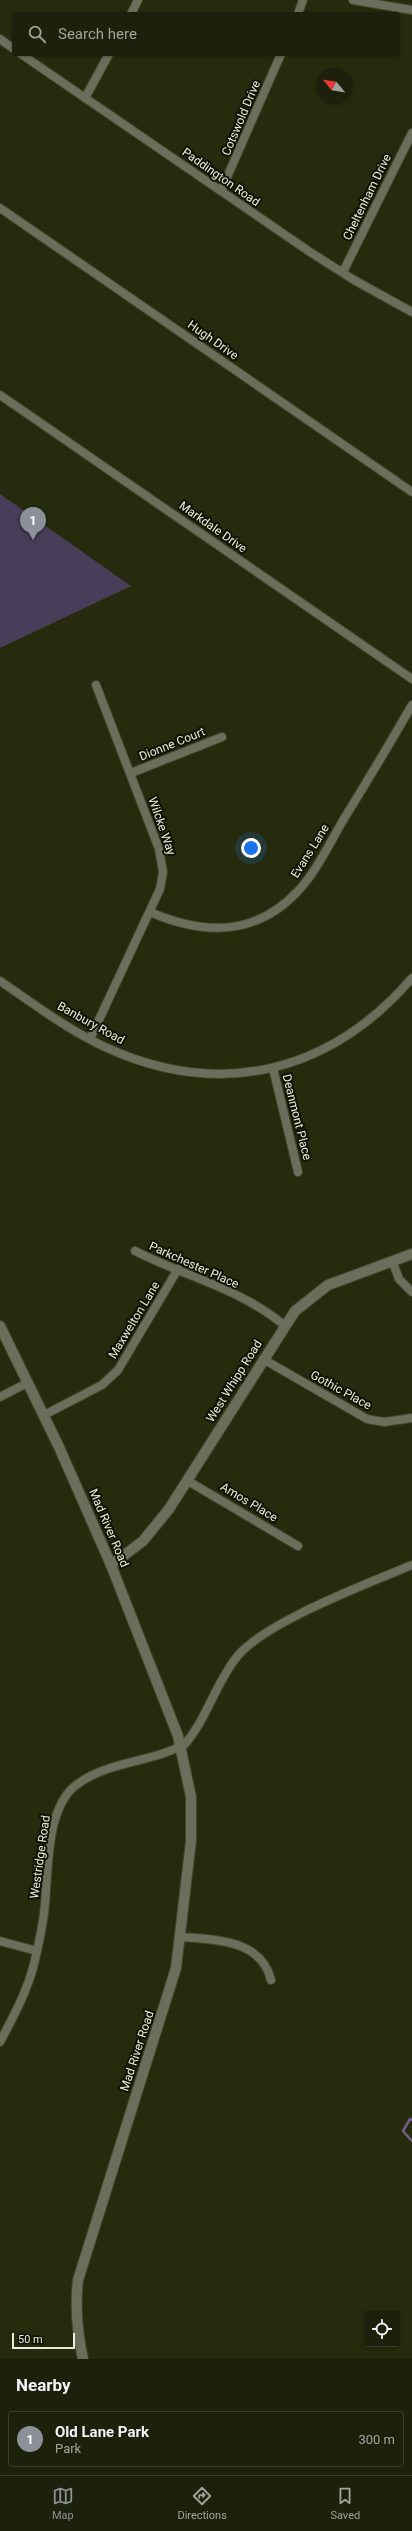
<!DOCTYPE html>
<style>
:root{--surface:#1d200a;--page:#2a2d18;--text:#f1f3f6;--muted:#a0a39c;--line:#3b3e2b;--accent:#8c9099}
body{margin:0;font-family:Roboto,sans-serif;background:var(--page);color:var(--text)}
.controls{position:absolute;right:12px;bottom:12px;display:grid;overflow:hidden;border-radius:4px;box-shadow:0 1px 3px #0004}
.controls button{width:36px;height:36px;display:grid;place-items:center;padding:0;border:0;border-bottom:1px solid var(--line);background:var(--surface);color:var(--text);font:20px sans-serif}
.compass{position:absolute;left:316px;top:68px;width:36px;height:36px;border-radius:50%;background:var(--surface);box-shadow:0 1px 3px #0004;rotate:300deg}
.scale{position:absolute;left:12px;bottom:10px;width:63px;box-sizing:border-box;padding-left:4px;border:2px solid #eaeddb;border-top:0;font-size:11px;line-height:14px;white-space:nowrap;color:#eaeddb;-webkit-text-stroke:3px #101206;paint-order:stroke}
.you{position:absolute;left:251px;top:848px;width:14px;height:14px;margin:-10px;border:3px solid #fff;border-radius:50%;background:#1a73e8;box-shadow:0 0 0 6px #1a73e833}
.badge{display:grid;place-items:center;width:26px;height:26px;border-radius:50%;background:var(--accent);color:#fff;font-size:13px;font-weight:700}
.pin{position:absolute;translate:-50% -33px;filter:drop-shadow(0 1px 2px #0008)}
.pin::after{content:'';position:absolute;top:21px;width:14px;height:12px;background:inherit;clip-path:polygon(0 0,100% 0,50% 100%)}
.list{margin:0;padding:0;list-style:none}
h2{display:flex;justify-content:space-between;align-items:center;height:52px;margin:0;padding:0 16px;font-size:17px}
h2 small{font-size:13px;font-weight:400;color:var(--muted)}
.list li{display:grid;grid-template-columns:26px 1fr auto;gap:12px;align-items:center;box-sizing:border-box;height:56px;margin:0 8px 8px;padding:0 8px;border:1px solid var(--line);border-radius:4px}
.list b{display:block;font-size:15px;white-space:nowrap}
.list p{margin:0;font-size:13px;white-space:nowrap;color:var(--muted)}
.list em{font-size:13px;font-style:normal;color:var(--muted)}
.icon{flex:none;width:22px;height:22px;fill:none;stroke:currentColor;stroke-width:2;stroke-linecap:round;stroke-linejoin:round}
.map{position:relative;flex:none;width:412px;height:2359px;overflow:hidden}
.search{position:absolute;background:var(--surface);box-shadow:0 1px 3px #0004;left:12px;right:12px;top:12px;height:44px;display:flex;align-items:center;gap:10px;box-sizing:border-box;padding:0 14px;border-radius:4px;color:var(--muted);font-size:15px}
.sheet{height:116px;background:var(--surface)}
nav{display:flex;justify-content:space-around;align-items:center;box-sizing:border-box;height:56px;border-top:1px solid var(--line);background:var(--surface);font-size:11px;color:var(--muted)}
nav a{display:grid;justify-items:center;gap:2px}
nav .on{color:var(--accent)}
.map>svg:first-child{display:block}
</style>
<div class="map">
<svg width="412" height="2359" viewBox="0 0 412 2359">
<rect width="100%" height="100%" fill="#272b0d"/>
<polygon fill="#493e59" points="0,494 131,586 0,648"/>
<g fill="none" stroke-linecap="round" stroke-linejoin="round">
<polyline stroke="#715e89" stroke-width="2.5" points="412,2120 410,2119 403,2131 412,2141"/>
<g stroke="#42462a" stroke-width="10">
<g id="minor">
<polyline points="353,0 412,10"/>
<polyline points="131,14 138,0"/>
<polyline points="298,14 303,0"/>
<polyline points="0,39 14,49"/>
<polyline points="21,54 310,252 354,280 412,312"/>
<polyline points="85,98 109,54"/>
<polyline points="221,191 281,54"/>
<polyline points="0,208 412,492"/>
<polyline points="343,272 412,133"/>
<polyline points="0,395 412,679"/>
<polyline points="131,773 222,737"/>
<path d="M150 912C203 935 255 937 298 891 317 871 330 842 345 817 368 780 390 743 412 705"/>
<path d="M0 981C34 1004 68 1030 105 1047 220 1100 330 1073 412 978"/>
<polyline points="90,1039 160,889 163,872 159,849 96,685"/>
<polyline points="273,1068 298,1172"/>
<path d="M135 1251C184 1276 242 1289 285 1326"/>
<polyline points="393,1263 399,1279 412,1292"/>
<polyline points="263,1359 367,1419 384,1422 412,1418"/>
<polyline points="0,1397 27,1383"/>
<polyline points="44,1415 102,1385 118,1370 178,1269"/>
<polyline points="188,1481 298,1546"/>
<path d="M181 1937C215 1940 261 1939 271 1980"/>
<polyline points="0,1941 37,1951"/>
<path d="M0 2042C13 2017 27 1992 34 1964 38 1947 42 1930 44 1913 49 1877 44 1811 75 1786 106 1761 151 1763 185 1744 207 1718 215 1685 236 1658 262 1623 369 1583 412 1565"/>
</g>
</g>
<g stroke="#42462a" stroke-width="12">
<g id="tertiary">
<path d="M0 1326 59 1447 111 1565 178 1736 191 1797V1841L176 1968 78 2280C75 2307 77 2332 83 2359"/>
<polyline points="111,1565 143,1541 169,1509 295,1311 328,1285 412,1254"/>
</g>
</g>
<use href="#minor" stroke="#6a6e5a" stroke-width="8"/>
<use href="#tertiary" stroke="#6a6e5a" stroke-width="10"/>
</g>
<g text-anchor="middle" stroke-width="4" stroke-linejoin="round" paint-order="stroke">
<g font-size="12" fill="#eaeddb" stroke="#101206">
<text transform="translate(241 118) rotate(-67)" y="4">Cotswold Drive</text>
<text transform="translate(221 177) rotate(35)" y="4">Paddington Road</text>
<text transform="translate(367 197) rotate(-64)" y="4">Cheltenham Drive</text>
<text transform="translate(213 340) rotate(35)" y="4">Hugh Drive</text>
<text transform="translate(213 527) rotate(35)" y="4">Markdale Drive</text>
<text transform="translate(172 744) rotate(-22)" y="4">Dionne Court</text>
<text transform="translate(162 826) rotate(71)" y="4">Wilcke Way</text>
<text transform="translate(310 851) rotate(-58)" y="4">Evans Lane</text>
<text transform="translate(91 1023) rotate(29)" y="4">Banbury Road</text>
<text transform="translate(297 1117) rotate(76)" y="4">Deanmont Place</text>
<text transform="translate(194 1265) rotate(24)" y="4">Parkchester Place</text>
<text transform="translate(134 1320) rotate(-59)" y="4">Maxwelton Lane</text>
<text transform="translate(234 1381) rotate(-58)" y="4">West Whipp Road</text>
<text transform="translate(341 1390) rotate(29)" y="4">Gothic Place</text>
<text transform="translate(249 1502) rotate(31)" y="4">Amos Place</text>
<text transform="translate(109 1528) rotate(67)" y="4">Mad River Road</text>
<text transform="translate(40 1857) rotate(-82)" y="4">Westridge Road</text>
<text transform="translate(137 2051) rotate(-72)" y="4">Mad River Road</text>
</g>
</g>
</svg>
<div class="controls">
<button><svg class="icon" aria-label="locate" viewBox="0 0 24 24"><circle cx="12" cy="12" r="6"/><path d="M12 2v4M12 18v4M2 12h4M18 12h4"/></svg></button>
</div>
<svg class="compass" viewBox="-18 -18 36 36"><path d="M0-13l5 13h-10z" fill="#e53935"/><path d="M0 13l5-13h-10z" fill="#a0a39c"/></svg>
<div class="scale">50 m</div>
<div class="you"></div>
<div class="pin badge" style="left:33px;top:540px">1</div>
<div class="search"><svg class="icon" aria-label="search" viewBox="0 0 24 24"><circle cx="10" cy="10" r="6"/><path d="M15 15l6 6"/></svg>Search here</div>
</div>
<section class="sheet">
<h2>Nearby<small></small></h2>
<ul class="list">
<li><span class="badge">1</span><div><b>Old Lane Park</b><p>Park</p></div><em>300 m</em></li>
</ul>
</section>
<nav>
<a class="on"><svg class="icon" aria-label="map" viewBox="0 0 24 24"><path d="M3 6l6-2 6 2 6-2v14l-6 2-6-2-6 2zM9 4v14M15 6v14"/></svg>Map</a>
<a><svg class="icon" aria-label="directions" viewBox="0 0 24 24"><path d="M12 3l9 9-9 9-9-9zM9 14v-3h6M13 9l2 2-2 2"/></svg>Directions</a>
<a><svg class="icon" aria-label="saved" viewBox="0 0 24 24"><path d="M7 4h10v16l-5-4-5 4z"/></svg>Saved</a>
</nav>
